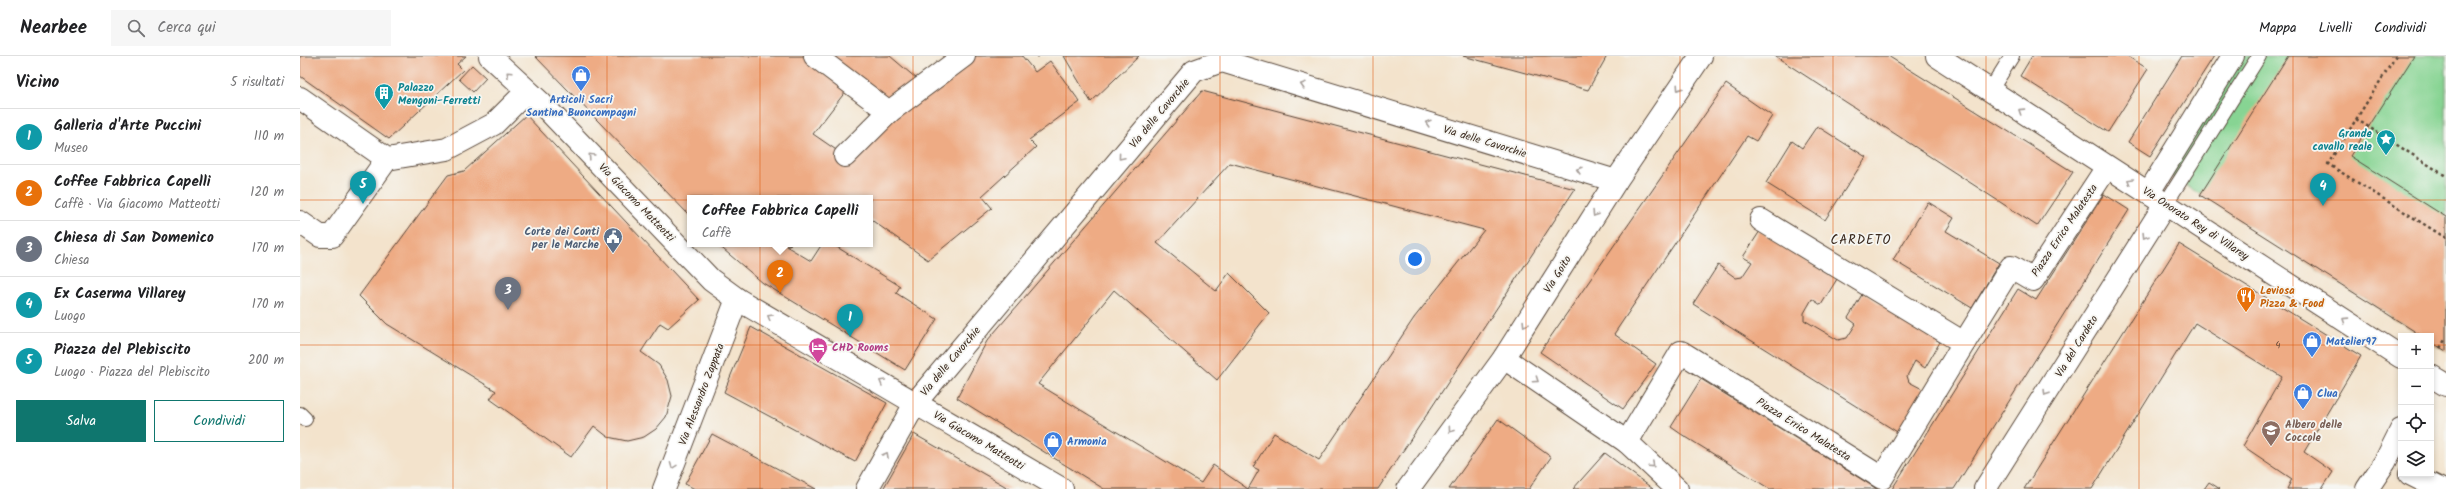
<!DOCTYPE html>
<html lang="it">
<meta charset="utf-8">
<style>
:root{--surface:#fff;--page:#f6f6f6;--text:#202124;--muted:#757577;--line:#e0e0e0;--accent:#0f766e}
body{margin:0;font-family:Kalam,sans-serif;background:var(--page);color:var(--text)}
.controls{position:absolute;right:12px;bottom:12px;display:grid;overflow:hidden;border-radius:0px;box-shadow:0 2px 6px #0003}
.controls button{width:36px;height:36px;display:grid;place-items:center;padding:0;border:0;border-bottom:1px solid var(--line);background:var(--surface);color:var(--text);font:20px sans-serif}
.you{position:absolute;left:1115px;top:203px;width:14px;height:14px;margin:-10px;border:3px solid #fff;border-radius:50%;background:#1a73e8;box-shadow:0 0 0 6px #1a73e833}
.badge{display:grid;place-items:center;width:26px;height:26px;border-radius:50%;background:var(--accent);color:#fff;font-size:13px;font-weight:700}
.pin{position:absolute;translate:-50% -33px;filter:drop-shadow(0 1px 2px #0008)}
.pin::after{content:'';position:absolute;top:21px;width:14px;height:12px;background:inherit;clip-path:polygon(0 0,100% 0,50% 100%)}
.popup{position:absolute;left:387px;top:139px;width:186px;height:52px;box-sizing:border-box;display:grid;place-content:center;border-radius:0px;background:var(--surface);filter:drop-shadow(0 1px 3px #0005);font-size:13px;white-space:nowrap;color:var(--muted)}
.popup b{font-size:15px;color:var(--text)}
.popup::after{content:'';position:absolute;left:50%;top:100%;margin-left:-8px;border:8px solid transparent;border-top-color:var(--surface)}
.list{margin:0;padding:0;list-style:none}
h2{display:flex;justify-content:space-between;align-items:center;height:52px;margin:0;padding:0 16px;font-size:17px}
h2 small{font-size:13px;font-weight:400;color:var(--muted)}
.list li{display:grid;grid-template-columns:26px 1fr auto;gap:12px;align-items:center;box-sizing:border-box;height:56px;padding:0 16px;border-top:1px solid var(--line)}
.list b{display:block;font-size:15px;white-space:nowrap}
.list p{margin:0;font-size:13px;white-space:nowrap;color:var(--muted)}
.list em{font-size:13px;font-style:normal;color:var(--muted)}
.actions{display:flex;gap:8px;padding:12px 16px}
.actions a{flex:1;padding:9px 0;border:1px solid var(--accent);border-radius:0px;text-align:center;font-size:14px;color:var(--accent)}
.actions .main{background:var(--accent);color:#fff}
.icon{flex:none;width:22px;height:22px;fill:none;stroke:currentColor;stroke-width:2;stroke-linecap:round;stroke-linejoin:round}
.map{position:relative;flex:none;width:2146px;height:433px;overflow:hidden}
header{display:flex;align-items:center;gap:24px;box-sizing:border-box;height:56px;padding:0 20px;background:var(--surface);border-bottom:1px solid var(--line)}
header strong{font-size:19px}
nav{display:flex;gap:22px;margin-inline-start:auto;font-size:14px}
.search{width:280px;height:36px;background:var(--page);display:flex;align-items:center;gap:10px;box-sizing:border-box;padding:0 14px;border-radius:0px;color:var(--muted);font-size:15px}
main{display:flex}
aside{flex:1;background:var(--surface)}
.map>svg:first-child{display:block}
</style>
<header>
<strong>Nearbee</strong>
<div class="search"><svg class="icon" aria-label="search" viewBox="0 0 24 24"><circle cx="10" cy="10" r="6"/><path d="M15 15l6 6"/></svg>Cerca qui</div>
<nav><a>Mappa</a><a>Livelli</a><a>Condividi</a></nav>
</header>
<main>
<aside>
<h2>Vicino<small>5 risultati</small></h2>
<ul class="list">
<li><span class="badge" style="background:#0f9aa8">1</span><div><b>Galleria d'Arte Puccini</b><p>Museo</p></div><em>110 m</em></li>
<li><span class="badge" style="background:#e8710a">2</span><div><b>Coffee Fabbrica Capelli</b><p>Caffè · Via Giacomo Matteotti</p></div><em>120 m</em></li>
<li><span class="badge" style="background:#6b7280">3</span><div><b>Chiesa di San Domenico</b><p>Chiesa</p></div><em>170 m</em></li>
<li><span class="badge" style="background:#0f9aa8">4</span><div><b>Ex Caserma Villarey</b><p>Luogo</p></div><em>170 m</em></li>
<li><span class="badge" style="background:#0f9aa8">5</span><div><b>Piazza del Plebiscito</b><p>Luogo · Piazza del Plebiscito</p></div><em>200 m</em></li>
</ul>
<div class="actions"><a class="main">Salva</a><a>Condividi</a></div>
</aside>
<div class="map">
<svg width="2146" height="433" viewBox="0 0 2146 433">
<rect width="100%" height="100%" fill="#f6f6f2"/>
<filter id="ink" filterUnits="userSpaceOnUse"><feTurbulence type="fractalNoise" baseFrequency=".025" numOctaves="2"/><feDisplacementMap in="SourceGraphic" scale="8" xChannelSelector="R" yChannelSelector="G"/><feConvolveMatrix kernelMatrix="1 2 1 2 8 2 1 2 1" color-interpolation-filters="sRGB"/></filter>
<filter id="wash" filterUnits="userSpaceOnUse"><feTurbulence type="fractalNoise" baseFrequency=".012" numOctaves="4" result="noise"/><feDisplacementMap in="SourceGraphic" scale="16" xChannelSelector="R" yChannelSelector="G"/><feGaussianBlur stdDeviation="0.9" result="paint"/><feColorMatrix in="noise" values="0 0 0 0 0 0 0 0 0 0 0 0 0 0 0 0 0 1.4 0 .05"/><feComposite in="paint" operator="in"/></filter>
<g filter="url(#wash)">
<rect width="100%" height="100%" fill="#f3e3cc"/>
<polygon fill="#87d493" stroke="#617f58" points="1937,0 2146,0 2146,295 2131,286 2131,280 2122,280 1865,116"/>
<g id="blocks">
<g fill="#eeab84" fill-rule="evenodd">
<polygon points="0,0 166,0 157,8 163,14 89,83 0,20"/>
<polygon points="235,0 505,0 549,31 513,78 545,100 646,19 676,0 722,0 735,16 750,5 780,46 729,84 736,91 682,140 692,152 628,204 570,163 570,142 390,142 390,160"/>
<polygon points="524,0 590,0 617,23 590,50"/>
<polygon points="764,0 839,0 791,46"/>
<polygon points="1163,0 1307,0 1288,34"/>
<polygon points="1475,0 1588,0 1773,116 1737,170"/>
<polygon points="1732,0 1827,0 1848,13 1808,76 1720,20"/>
<polygon points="1882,0 1914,0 1850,100 1828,86"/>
<polygon points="1988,0 2114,0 2050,100 2146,161 2146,295 2131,286 2131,280 2122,280 1900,139"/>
<polygon points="172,9 186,22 173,36 159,23"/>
<polygon points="1426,28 1472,60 1456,85 1447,80 1314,278 1356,308 1323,353 1240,296"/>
<path d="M902 35 1275 133 1078 433H804L657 342 687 285ZM930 107 1184 174 1114 262 1019 404 974 377 953 411 959 414 948 433 913 409 901 427 738 328 814 234 917 324 969 257 929 217 916 235 857 187Z"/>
<polygon points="226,59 399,244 368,272 360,267 341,296 359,309 368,324 372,340 366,361 356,373 344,381 327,385 308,381 294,370 271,401 190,343 196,335 87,268 59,240 148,119 164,115"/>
<polygon points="1517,70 1566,101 1525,164 1466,127 1492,85 1502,92"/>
<polygon points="1804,138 1829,154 1654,433 1592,433 1718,233 1736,244"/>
<polygon points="1628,146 1654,162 1646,175 1699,207 1672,252 1593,204"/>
<polygon points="1460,175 1537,223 1521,249 1512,243 1504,257 1504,264 1538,284 1547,282 1556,268 1548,262 1563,237 1640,286 1625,312 1615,305 1607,320 1609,326 1628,336 1602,379 1393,248 1418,209 1436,222 1442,221 1452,206 1443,201"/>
<polygon points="417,188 491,188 486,190 511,205 522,188 532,188 600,230 596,237 637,263 605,314 463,227"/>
<polygon points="1879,188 2061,300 2004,396 2033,416 2022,433 1987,433 1992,423 1943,390 1982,321 1895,267 1792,433 1724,433"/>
<polygon points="451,271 587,347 555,406 424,336"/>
<polygon points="1401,323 1577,433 1470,433 1381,378 1371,371"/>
<polygon points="1198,363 1251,401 1229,433 1149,433"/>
<polygon points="412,378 516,433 395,433 385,428"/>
<polygon points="614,378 710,433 583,433"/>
<polygon points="1305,397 1353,433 1273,433"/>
<polygon points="1909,426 1920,433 1904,433"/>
</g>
</g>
</g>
<g filter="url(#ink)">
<use href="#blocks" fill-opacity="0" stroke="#574638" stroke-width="1"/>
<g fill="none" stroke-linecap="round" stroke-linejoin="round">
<g stroke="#574638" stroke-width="16">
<g id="lane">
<polyline points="1690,35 1712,0"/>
<polyline points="1866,147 1959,0"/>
<polyline points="0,358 5,363"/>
</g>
</g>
<g stroke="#574638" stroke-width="24">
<g id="street">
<polyline points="190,0 240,46 411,224 437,243 762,433"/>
<polyline points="515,0 589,56"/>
<polyline points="1637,0 2101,301"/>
<polyline points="0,42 87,103 147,93 194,68 227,35"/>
<polyline points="545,100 589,56 664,0"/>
<polyline points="1849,136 1933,0"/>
<polyline points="0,166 20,180 32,180 87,103"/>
<polyline points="1664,287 1711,211 1733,224 1807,111"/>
<polyline points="1204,302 1327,386 1377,433"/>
<polyline points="2131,320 2146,329"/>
<polyline points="1327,386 1381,296 1582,422 1664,287 1461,164"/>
<polyline points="2110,418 2140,433"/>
<polyline points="364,433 437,243"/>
<polyline points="567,433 616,346 894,15 922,5 1316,125"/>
<polyline points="1108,433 1204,302 1316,125 1401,0"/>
<polyline points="1685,433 1866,147"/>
<polyline points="2067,433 2085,406 2101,374"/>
</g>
</g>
<g stroke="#574638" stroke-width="2.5" stroke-dasharray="3 3" stroke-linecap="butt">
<polyline points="737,0 739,0"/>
<polyline points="2096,0 2028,108 2146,182"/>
<polyline points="2056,63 2146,120"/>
<polyline points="2140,292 2146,282"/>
</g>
<use href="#lane" stroke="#fff" stroke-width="14"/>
<use href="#street" stroke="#fff" stroke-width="22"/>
</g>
<defs><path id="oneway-chevron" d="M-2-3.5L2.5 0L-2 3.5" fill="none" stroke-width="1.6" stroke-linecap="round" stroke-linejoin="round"/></defs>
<g stroke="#a79f9a">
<use href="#oneway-chevron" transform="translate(209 18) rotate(-137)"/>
<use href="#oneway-chevron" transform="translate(1003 29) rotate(-163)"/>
<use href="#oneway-chevron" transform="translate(1379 32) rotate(124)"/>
<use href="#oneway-chevron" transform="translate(1721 55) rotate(-147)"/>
<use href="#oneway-chevron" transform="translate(1128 67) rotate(-163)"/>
<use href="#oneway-chevron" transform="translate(291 100) rotate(-134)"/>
<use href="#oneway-chevron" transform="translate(821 101) rotate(130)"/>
<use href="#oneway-chevron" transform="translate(1279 114) rotate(-163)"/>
<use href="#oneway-chevron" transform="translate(1830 125) rotate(-150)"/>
<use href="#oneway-chevron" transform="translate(1295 158) rotate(122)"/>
<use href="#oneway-chevron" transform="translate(1845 180) rotate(122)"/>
<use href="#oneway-chevron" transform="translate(470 261) rotate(-150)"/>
<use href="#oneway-chevron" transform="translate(2045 264) rotate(-147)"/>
<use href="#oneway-chevron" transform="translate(1225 268) rotate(122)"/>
<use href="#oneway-chevron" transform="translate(1236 324) rotate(34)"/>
<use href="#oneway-chevron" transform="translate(582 326) rotate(-150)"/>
<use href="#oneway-chevron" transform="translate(1746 337) rotate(122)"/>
<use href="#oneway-chevron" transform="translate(1151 374) rotate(126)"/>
<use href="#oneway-chevron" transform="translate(586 399) rotate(-61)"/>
<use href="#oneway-chevron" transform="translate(1352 409) rotate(42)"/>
<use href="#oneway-chevron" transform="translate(373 410) rotate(111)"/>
</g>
</g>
<path fill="none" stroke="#df570d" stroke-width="1" stroke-opacity="0.55" d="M153 0V433M307 0V433M460 0V433M613 0V433M766 0V433M920 0V433M1073 0V433M1226 0V433M1380 0V433M1533 0V433M1686 0V433M1839 0V433M1993 0V433M0 144H2146M0 289H2101M2131 289H2146"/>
<defs>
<g id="shop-pin" transform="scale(1)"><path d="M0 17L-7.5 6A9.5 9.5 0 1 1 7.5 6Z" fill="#3f7fe0" stroke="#f6f6f2"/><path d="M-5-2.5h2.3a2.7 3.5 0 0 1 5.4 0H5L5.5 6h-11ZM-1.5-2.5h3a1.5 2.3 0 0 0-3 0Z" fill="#fff"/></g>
<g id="building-pin" transform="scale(1)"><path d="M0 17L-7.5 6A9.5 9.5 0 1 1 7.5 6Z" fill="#0f9aa8" stroke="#f6f6f2"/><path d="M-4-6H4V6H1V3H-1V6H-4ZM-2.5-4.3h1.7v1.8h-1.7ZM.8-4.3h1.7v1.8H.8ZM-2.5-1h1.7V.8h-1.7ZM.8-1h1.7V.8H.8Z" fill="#fff"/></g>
<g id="sight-pin" transform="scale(1)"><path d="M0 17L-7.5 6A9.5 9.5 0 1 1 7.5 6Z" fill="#0f9aa8" stroke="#f6f6f2"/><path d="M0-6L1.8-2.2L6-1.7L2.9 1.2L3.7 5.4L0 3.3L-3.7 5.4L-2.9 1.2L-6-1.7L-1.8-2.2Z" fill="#fff"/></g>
<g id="civic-pin" transform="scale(1)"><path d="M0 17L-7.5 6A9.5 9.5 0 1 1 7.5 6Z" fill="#5c6f8a" stroke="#f6f6f2"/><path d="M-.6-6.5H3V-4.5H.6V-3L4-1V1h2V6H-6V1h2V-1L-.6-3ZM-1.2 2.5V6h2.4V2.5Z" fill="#fff"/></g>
<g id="restaurant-pin" transform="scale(1)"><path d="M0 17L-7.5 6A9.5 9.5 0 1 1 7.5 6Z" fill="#e8710a" stroke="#f6f6f2"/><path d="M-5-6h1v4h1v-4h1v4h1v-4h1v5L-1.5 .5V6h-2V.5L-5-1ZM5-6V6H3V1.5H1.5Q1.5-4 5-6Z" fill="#fff"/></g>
<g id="hotel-pin" transform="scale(1)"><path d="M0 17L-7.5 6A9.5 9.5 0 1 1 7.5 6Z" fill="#d1479c" stroke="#f6f6f2"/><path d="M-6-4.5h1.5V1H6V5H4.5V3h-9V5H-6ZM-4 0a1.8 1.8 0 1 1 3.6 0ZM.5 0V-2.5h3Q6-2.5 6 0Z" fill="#fff"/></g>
<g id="school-pin" transform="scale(1)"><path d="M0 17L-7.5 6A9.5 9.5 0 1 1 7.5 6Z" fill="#8d6e63" stroke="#f6f6f2"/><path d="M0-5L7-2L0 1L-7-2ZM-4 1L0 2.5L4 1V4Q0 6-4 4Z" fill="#fff"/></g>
</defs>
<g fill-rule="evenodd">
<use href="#shop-pin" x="281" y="19"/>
<use href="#building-pin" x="84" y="37"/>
<use href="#sight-pin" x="2086" y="83"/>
<use href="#civic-pin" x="313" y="181"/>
<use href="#restaurant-pin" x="1946" y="240"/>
<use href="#shop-pin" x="2012" y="285"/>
<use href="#hotel-pin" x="518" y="291"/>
<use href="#shop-pin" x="2003" y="337"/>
<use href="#school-pin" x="1971" y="374"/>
<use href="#shop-pin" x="753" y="385"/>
</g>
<g text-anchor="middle" stroke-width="3.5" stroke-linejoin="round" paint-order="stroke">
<g font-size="9" fill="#684a38">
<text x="1978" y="292">4</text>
</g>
<g font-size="11" font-weight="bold" fill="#0d838f" stroke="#f6f6f2" text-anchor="start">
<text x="98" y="35">Palazzo<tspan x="98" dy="13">Mengoni-Ferretti</tspan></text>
<text x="2072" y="81" text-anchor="end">Grande<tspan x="2072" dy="13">cavallo reale</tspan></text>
</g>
<g font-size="11" font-weight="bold" fill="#366cbe" stroke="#f6f6f2" text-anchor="start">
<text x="281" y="47" text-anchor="middle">Articoli Sacri<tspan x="281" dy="13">Santina Buoncompagni</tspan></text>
<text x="2026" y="289">Matelier97</text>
<text x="2017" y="341">Clua</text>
<text x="767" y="389">Armonia</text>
</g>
<g font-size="11" fill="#3b2a1e" stroke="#f6f6f2">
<text transform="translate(859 57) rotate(-50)" y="4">Via delle Cavorchie</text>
<text transform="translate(1185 85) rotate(17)" y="4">Via delle Cavorchie</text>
<text transform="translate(337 146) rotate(46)" y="4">Via Giacomo Matteotti</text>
<text transform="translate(1896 167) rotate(33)" y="4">Via Onorato Rey di Villarey</text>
<text transform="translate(1764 174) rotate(-56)" y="4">Piazza Errico Malatesta</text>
<text transform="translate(1257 218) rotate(-58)" y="4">Via Goito</text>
<text transform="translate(1776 290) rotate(-58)" y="4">Via del Cardeto</text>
<text transform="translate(650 305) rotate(-50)" y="4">Via delle Cavorchie</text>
<text transform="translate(401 338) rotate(-69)" y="4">Via Alessandro Zappata</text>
<text transform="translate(1504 373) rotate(32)" y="4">Piazza Errico Malatesta</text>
<text transform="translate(679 384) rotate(31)" y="4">Via Giacomo Matteotti</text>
</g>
<g font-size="11" font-weight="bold" fill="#4e5e75" stroke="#f6f6f2" text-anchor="end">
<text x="299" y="179">Corte dei Conti<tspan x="299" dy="13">per le Marche</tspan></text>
</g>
<g font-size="11" font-weight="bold" fill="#c56008" stroke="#f6f6f2" text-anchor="start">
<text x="1960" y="238">Leviosa<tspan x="1960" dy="13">Pizza &amp; Food</tspan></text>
</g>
<g font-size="11" font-weight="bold" fill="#b23c85" stroke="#f6f6f2" text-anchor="start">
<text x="532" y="295">CHD Rooms</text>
</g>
<g font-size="11" font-weight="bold" fill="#785e54" stroke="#f6f6f2" text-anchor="start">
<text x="1985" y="372">Albero delle<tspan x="1985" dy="13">Coccole</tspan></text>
</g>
<g font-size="13" letter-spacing="1" fill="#3b2a1e" stroke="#f6f6f2">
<text x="1561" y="188">CARDETO</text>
</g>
</g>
</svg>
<div class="controls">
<button>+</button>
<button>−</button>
<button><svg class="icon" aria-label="locate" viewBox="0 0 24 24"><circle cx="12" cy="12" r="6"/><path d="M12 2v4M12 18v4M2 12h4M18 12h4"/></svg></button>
<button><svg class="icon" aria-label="layers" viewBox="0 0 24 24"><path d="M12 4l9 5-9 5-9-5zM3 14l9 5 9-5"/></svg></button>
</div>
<div class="you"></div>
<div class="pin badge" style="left:550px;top:281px;background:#0f9aa8">1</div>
<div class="pin badge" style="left:480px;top:237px;background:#e8710a">2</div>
<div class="popup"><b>Coffee Fabbrica Capelli</b>Caffè</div>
<div class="pin badge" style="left:208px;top:254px;background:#6b7280">3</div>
<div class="pin badge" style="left:2023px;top:150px;background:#0f9aa8">4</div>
<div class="pin badge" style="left:63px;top:148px;background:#0f9aa8">5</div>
</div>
</main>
